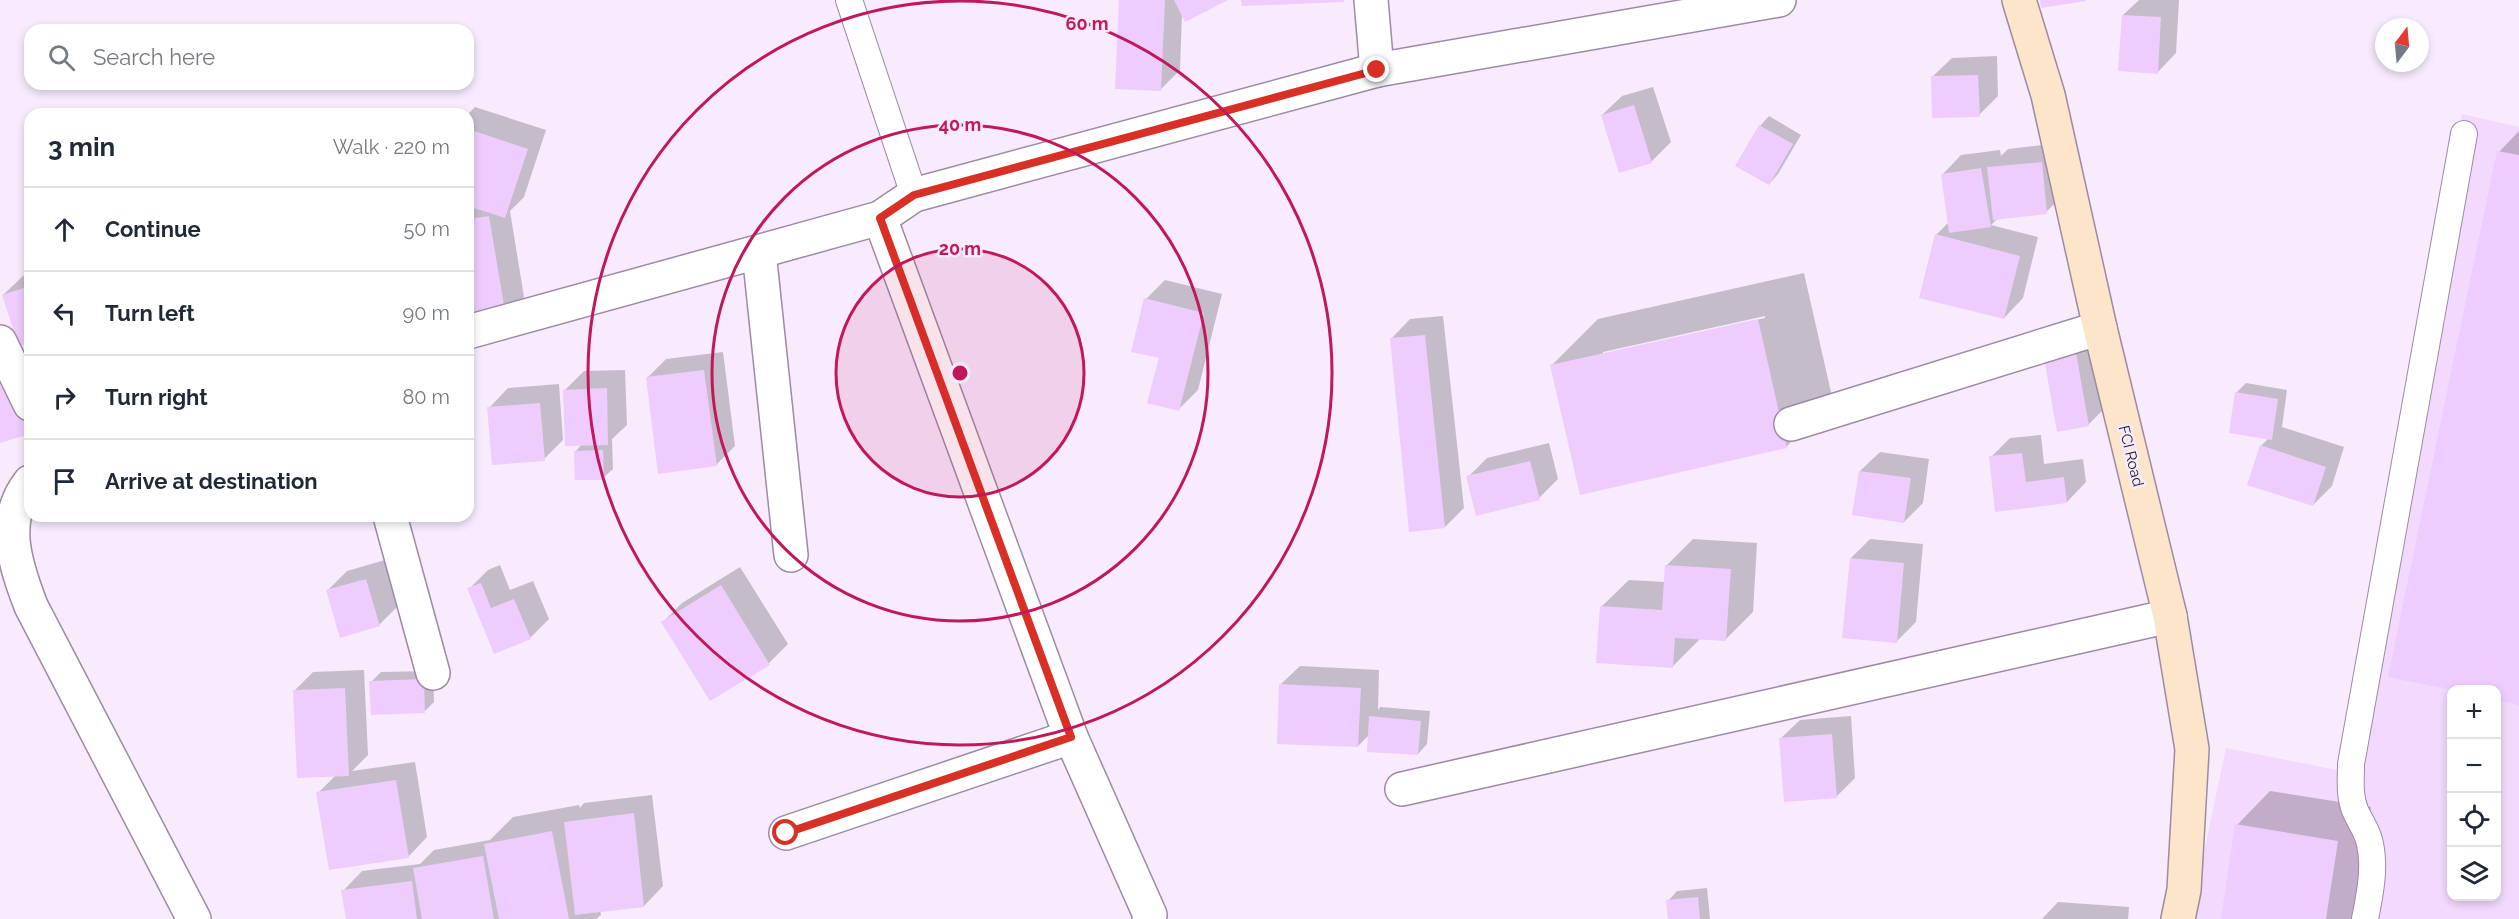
<!DOCTYPE html>
<meta charset="utf-8">
<style>
:root{--surface:#fff;--page:#f6f6f7;--text:#1f2937;--muted:#747a83;--line:#e0e1e3}
body{margin:0;font-family:Raleway,sans-serif;background:var(--page);color:var(--text)}
.controls{position:absolute;right:18px;bottom:18px;display:grid;overflow:hidden;border-radius:12px;box-shadow:0 3px 9px #0003}
.controls button{width:54px;height:54px;display:grid;place-items:center;padding:0;border:0;border-bottom:2px solid var(--line);background:var(--surface);color:var(--text);font:30px sans-serif}
.compass{position:absolute;left:2375px;top:18px;width:54px;height:54px;border-radius:50%;background:var(--surface);box-shadow:0 3px 9px #0003;rotate:16deg}
.stop{position:absolute;width:18px;height:18px;margin:-14px;border:4px solid #d93025;border-radius:50%;background:#fff}
.stop.end{background:#d93025;border-color:#fff;box-shadow:0 2px 6px #0008}
.list{margin:0;padding:0;list-style:none}
h2{display:flex;justify-content:space-between;align-items:center;height:78px;margin:0;padding:0 24px;font-size:26px}
h2 small{font-size:20px;font-weight:400;color:var(--muted)}
.list li{display:grid;grid-template-columns:39px 1fr auto;gap:18px;align-items:center;box-sizing:border-box;height:84px;padding:0 24px;border-top:2px solid var(--line)}
.list b{display:block;font-size:22px;white-space:nowrap}
.list em{font-size:20px;font-style:normal;color:var(--muted)}
.icon{flex:none;width:33px;height:33px;fill:none;stroke:currentColor;stroke-width:2;stroke-linecap:round;stroke-linejoin:round}
.map{position:relative;flex:none;width:2519px;height:919px;overflow:hidden}
.search{position:absolute;background:var(--surface);box-shadow:0 3px 9px #0003;left:24px;top:24px;width:450px;height:66px;display:flex;align-items:center;gap:15px;box-sizing:border-box;padding:0 21px;border-radius:18px;color:var(--muted);font-size:22px}
.panel{position:absolute;background:var(--surface);box-shadow:0 3px 9px #0003;left:24px;top:108px;width:450px;height:414px;border-radius:18px}
.map>svg:first-child{display:block}
</style>
<div class="map">
<svg width="2519" height="919" viewBox="0 0 2519 919">
<rect width="100%" height="100%" fill="#f7ebfd"/>
<path fill="#f2d9fd" fill-rule="evenodd" d="M2462 114 2519 127V919H2190L2226 748 2337 770ZM2452 690H2496V896H2452Z"/>
<g fill="#0003" fill-rule="evenodd">
<polygon points="1120,0 1225,0 1182,13 1180,70 1161,89"/>
<polygon points="2139,0 2179,0 2176,53 2157,73 2123,15"/>
<polygon points="1997,56 1998,96 1979,115 1932,77 1952,58"/>
<polygon points="1653,87 1671,142 1652,161 1620,171 1602,115 1622,96"/>
<polygon points="475,107 546,130 524,197 510,211 524,297 505,316 468,322 468,114"/>
<polygon points="1769,116 1801,135 1778,174 1769,184 1760,126"/>
<polygon points="2519,131 2519,703 2499,152"/>
<polygon points="2060,143 2066,193 2046,212 1998,218 1991,225 2038,237 2023,298 2004,318 1936,235 1949,222 1942,175 1961,155 2000,150 2001,156 2008,149"/>
<path d="M1804 273 1833 401 1786 447 1551 366 1598 319ZM1765 316V318L1603 355V352Z"/>
<polygon points="30,274 30,341 3,295 23,276"/>
<polygon points="1165,280 1222,294 1198,390 1178,410 1160,357 1146,299"/>
<polygon points="1443,316 1464,508 1445,527 1391,339 1410,319"/>
<polygon points="2094,334 2107,406 2088,425 2045,358"/>
<polygon points="723,352 735,446 716,465 647,378 666,359"/>
<polygon points="30,362 30,432 0,441 0,370"/>
<polygon points="625,370 627,425 612,439 613,469 603,478 576,451 582,444 565,390 584,371"/>
<polygon points="2246,383 2287,390 2282,427 2344,447 2332,486 2313,505 2261,446 2269,438 2236,393"/>
<polygon points="559,384 563,440 544,459 489,408 508,388"/>
<polygon points="2041,435 2044,464 2083,459 2086,482 2067,502 1996,510 1991,457 2010,438"/>
<polygon points="1549,443 1558,479 1539,498 1468,477 1487,458"/>
<polygon points="1880,452 1929,459 1923,503 1904,522 1860,471"/>
<polygon points="1693,539 1757,543 1753,612 1726,639 1700,639 1673,666 1601,607 1629,580 1665,582 1666,566"/>
<polygon points="1870,539 1923,544 1916,622 1897,641 1851,558"/>
<polygon points="385,560 398,606 379,625 328,590 347,571"/>
<polygon points="500,565 510,590 533,581 549,619 530,638 495,652 469,589 488,570"/>
<polygon points="740,567 788,644 769,663 710,699 663,622 682,603"/>
<polygon points="1300,666 1379,670 1378,710 1380,707 1430,711 1427,744 1418,754 1370,734 1358,746 1280,685"/>
<polygon points="364,670 368,755 352,771 415,762 427,837 408,857 318,793 336,775 294,691 313,672"/>
<polygon points="433,671 434,702 424,712 371,682 381,672"/>
<polygon points="1851,716 1855,778 1836,797 1780,739 1800,720"/>
<polygon points="2270,791 2371,807 2353,919 2222,919 2237,825"/>
<polygon points="652,795 663,886 644,906 600,910 601,915 596,919 347,919 343,891 362,871 420,864 434,850 490,840 513,817 579,805 580,808 584,803"/>
<polygon points="1707,888 1710,919 1669,919 1668,901 1677,891"/>
<polygon points="2058,902 2129,907 2128,919 2042,919"/>
</g>
<g fill="#eeccfd">
<polygon points="1119,0 1165,0 1161,91 1115,89"/>
<polygon points="1174,0 1228,0 1185,22"/>
<polygon points="1241,0 1344,0 1344,2 1242,6"/>
<polygon points="2040,0 2086,0 2086,1 2041,8"/>
<polygon points="2122,15 2161,17 2158,74 2118,71"/>
<polygon points="1978,75 1980,117 1932,118 1931,76"/>
<polygon points="1634,105 1652,163 1619,173 1601,115"/>
<polygon points="1759,125 1793,144 1769,185 1735,166"/>
<polygon points="468,129 528,149 505,218 468,206"/>
<polygon points="2497,151 2519,155 2519,705 2496,700 2496,690 2452,690 2388,677"/>
<polygon points="2042,162 2047,214 1993,220 1987,167"/>
<polygon points="1981,168 1991,227 1949,233 1941,174"/>
<polygon points="489,216 506,317 468,323 468,219"/>
<polygon points="1935,234 2020,256 2004,319 1919,298"/>
<polygon points="30,286 30,343 19,346 2,295"/>
<polygon points="1144,298 1204,313 1179,411 1147,403 1159,358 1131,352"/>
<polygon points="1758,319 1787,448 1580,495 1550,365"/>
<polygon points="1425,335 1445,528 1409,532 1390,338"/>
<polygon points="2076,353 2089,426 2057,432 2044,358"/>
<polygon points="704,370 717,466 658,474 646,377"/>
<polygon points="15,379 30,434 0,443 0,383"/>
<polygon points="607,388 608,445 565,446 563,390"/>
<polygon points="2235,392 2278,399 2272,440 2229,433"/>
<polygon points="540,403 545,461 492,465 487,407"/>
<polygon points="2260,445 2326,467 2313,506 2247,485"/>
<polygon points="603,450 604,480 575,480 574,451"/>
<polygon points="2022,453 2026,482 2064,477 2067,503 1995,512 1989,456"/>
<polygon points="1530,461 1540,500 1476,516 1466,476"/>
<polygon points="1859,471 1911,478 1904,523 1852,515"/>
<polygon points="1850,558 1904,563 1897,643 1842,638"/>
<polygon points="1665,565 1731,569 1726,641 1675,638 1673,668 1596,663 1600,606 1662,610"/>
<polygon points="366,579 380,626 340,638 326,590"/>
<polygon points="481,583 491,608 514,599 531,639 494,654 467,588"/>
<polygon points="721,585 770,665 710,701 661,622"/>
<polygon points="424,679 425,713 371,715 369,681"/>
<polygon points="1279,684 1361,688 1358,747 1277,744"/>
<polygon points="345,688 349,776 297,778 293,690"/>
<polygon points="1369,716 1421,721 1418,755 1367,752"/>
<polygon points="1832,734 1837,798 1784,802 1779,738"/>
<polygon points="396,780 409,858 329,870 316,792"/>
<polygon points="634,813 644,907 575,915 564,822"/>
<polygon points="2235,824 2338,841 2326,919 2221,919"/>
<polygon points="552,831 569,919 499,919 484,844"/>
<polygon points="483,856 494,919 422,919 413,868"/>
<polygon points="412,881 417,919 346,919 341,890"/>
<polygon points="1698,897 1700,919 1668,919 1666,900"/>
</g>
<g fill="none" stroke-linecap="round" stroke-linejoin="round">
<g stroke="#9d8aa5" stroke-width="28">
<g id="lane">
<polyline points="849,0 914,195"/>
<path d="M2365 919C2370 894 2376 865 2369 840 2366 829 2359 820 2355 810 2349 795 2351 780 2351 764L2464 134"/>
</g>
</g>
<g stroke="#9d8aa5" stroke-width="36">
<g id="street">
<polyline points="1371,0 1377,70"/>
<polyline points="880,218 1071,737 1150,915 1149,919"/>
<polyline points="759,252 791,555"/>
<polyline points="468,332 880,218 914,195 1377,70 1779,0"/>
<polyline points="0,342 30,404"/>
<polyline points="1791,424 2100,328"/>
<path d="M30 482C0 520 15 564 31 606L194 919"/>
<polyline points="390,516 433,673"/>
<polyline points="1402,789 2170,616"/>
<polyline points="786,833 1071,737"/>
</g>
</g>
<g stroke="#9d8aa5" stroke-width="36">
<polyline id="secondary" points="2019,0 2048,95 2100,328 2170,616 2192,749 2184,890 2178,919"/>
</g>
<use href="#lane" stroke="#fff" stroke-width="26"/>
<use href="#street" stroke="#fff" stroke-width="33"/>
<use href="#secondary" stroke="#fce5c8" stroke-width="33"/>
</g>
<g fill="none" stroke-linecap="round" stroke-linejoin="round">
<polyline stroke="#d93025" stroke-width="8" points="786,833 1071,737 880,218 914,195 1377,70"/>
</g>
<circle cx="960" cy="373" r="124" fill="#c2185b" fill-opacity=".12"/>
<g fill="none" stroke="#c2185b" stroke-width="3">
<circle cx="960" cy="373" r="124"/>
<circle cx="960" cy="373" r="248"/>
<circle cx="960" cy="373" r="372"/>
</g>
<g text-anchor="middle" stroke-width="5" stroke-linejoin="round" paint-order="stroke">
<g font-size="15" fill="#1e1722" stroke="#f7ebfd">
<text transform="translate(2131 456) rotate(76)" y="5">FCI Road</text>
</g>
</g>
<circle cx="960" cy="373" r="9" fill="#c2185b" stroke="#f7ebfd" stroke-width="3"/>
<g font-size="18" text-anchor="middle" font-weight="bold" fill="#c2185b" stroke="#f7ebfd" stroke-width="5" stroke-linejoin="round" paint-order="stroke">
<text x="1087" y="30">60 m</text>
<text x="960" y="131">40 m</text>
<text x="960" y="255">20 m</text>
</g>
</svg>
<div class="controls">
<button>+</button>
<button>−</button>
<button><svg class="icon" aria-label="locate" viewBox="0 0 24 24"><circle cx="12" cy="12" r="6"/><path d="M12 2v4M12 18v4M2 12h4M18 12h4"/></svg></button>
<button><svg class="icon" aria-label="layers" viewBox="0 0 24 24"><path d="M12 4l9 5-9 5-9-5zM3 14l9 5 9-5"/></svg></button>
</div>
<svg class="compass" viewBox="-18 -18 36 36"><path d="M0-13l5 13h-10z" fill="#e53935"/><path d="M0 13l5-13h-10z" fill="#747a83"/></svg>
<div class="stop" style="left:786px;top:833px"></div>
<div class="stop end" style="left:1377px;top:70px"></div>
<div class="search"><svg class="icon" aria-label="search" viewBox="0 0 24 24"><circle cx="10" cy="10" r="6"/><path d="M15 15l6 6"/></svg>Search here</div>
<section class="panel">
<h2>3 min<small>Walk · 220 m</small></h2>
<ul class="list">
<li><svg class="icon" aria-label="ahead" viewBox="0 0 24 24"><path d="M12 20V5M6 11l6-6 6 6"/></svg><div><b>Continue</b></div><em>50 m</em></li>
<li><svg class="icon" aria-label="left" viewBox="0 0 24 24"><path d="M17 20v-9H6M10 6l-5 5 5 5"/></svg><div><b>Turn left</b></div><em>90 m</em></li>
<li><svg class="icon" aria-label="right" viewBox="0 0 24 24"><path d="M7 20v-9h11M14 6l5 5-5 5"/></svg><div><b>Turn right</b></div><em>80 m</em></li>
<li><svg class="icon" aria-label="arrive" viewBox="0 0 24 24"><path d="M6 21V4h12l-3 4 3 4H6"/></svg><div><b>Arrive at destination</b></div></li>
</ul>
</section>
</div>
